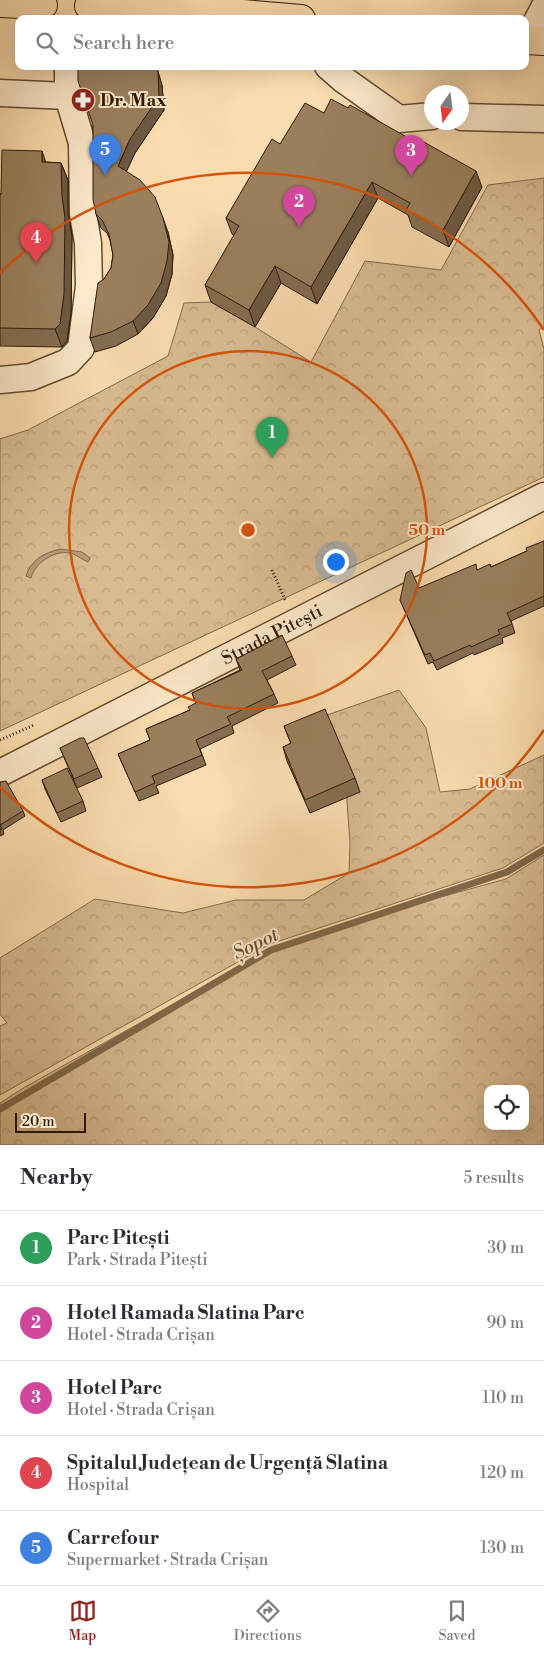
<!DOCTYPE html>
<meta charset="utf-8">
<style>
:root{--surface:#fff;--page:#f7f7f7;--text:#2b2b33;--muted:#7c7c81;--line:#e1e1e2;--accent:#8f2418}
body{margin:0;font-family:"Libre Bodoni",serif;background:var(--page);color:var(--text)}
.controls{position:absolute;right:15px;bottom:15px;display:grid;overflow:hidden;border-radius:10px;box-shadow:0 5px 20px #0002}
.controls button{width:45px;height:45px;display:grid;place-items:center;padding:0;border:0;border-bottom:1px solid var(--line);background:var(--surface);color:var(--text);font:25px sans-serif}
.compass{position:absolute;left:424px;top:85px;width:45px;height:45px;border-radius:50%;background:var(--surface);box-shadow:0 5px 20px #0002;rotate:194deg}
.scale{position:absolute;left:15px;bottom:12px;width:71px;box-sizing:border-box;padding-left:5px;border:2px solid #311a05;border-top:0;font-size:14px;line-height:18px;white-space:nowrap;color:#311a05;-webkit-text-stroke:4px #fce8ca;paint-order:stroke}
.you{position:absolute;left:335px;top:561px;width:18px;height:18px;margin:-12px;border:4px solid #fff;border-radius:50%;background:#1a73e8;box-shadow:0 0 0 8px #1a73e833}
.badge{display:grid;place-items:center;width:32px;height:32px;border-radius:50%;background:var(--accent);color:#fff;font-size:16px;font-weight:700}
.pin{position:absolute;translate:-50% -41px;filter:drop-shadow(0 1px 2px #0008)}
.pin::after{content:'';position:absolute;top:26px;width:18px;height:15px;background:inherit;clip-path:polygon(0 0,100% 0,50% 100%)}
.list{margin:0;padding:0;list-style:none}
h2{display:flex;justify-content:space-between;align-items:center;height:65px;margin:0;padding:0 20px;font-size:21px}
h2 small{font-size:16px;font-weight:400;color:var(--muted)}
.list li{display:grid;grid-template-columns:32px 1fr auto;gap:15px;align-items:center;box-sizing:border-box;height:75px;padding:0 20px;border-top:1px solid var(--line)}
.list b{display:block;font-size:19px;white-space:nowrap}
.list p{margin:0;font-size:16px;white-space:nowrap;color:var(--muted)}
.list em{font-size:16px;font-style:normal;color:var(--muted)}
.icon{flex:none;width:28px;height:28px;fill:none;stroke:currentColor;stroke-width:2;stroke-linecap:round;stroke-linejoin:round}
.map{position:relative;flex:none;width:544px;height:1145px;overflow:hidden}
.search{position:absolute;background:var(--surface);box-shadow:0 5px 20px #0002;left:15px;right:15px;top:15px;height:55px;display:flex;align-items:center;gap:12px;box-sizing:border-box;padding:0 18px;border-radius:10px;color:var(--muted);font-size:19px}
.sheet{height:440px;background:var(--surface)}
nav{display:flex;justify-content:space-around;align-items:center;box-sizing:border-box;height:70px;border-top:1px solid var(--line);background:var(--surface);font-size:14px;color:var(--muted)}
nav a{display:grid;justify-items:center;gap:2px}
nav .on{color:var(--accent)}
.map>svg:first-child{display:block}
</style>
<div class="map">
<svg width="544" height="1145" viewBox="0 0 544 1145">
<defs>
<pattern id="forest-crowns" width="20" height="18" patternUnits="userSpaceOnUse" patternTransform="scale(1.25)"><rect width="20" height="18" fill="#d9bb91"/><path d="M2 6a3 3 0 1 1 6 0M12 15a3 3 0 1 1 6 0" fill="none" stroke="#bba07c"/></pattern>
</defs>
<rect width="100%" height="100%" fill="#fbdcae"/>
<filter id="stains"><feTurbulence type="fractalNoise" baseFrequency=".004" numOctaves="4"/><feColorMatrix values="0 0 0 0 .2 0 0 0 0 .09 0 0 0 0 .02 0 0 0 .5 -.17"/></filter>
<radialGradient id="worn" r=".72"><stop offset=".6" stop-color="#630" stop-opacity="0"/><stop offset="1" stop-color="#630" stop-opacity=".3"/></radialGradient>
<g fill="url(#forest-crowns)" stroke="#856a4b" fill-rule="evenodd">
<polygon points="544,178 544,327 539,330 544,349 544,477 0,731 0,439 28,430 168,356 184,303 211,302 255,327 311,362 365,261 441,270 488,185"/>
<polygon points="399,690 426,728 440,792 470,789 544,755 544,843 503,868 270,944 0,1095 0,1026 7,1023 0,1014 0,958 95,899 183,913 236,900 304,900 349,873 350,842 345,775 310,721"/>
<path d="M544 855V1145H0V1103L25 1087 271 950 437 898 506 879ZM488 1089H525V1126H488Z"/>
</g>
<path fill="#b69a75" stroke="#816748" d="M60 549 82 552 90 558 88 562C83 560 78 556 73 554 57 548 35 562 31 578L26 576C31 560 44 553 60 549Z"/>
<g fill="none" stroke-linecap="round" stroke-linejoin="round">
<polyline stroke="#816748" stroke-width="7" points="0,1109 271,950 507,872 544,850"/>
<g stroke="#644a2f" stroke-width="29">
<g id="minor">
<polyline points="527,40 544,8"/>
<polyline points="328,66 344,80 399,119 432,116"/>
<polyline points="0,93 68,96"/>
<polyline points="462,117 544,119"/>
<polyline points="0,380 31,377 68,362 81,348 89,286 88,243 83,214 82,143 68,96 68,66"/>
<path id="s1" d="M0 773 544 496"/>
</g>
</g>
<g stroke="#311a05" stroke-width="30">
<g id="major">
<polyline points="0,3 43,5"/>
<polyline points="89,6 185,9 301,19"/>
<polyline points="525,40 544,41"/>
</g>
</g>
<g stroke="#311a05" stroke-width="3" stroke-dasharray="1 2.5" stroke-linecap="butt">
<polyline points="272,570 286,602"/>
<polyline points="0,740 34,725"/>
</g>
<use href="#minor" stroke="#fce8ca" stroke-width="26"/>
<use href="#major" stroke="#fbdcae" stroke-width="28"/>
</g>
<g fill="#846d50" stroke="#311a05">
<polygon points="162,85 164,110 135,153 126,171 168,232 173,255 172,274 166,296 153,318 138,334 116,346 95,352 90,338 104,279 111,268 113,255 110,240 107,233 101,228 96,214 93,125"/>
<polygon points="324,113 482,187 449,247 412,227 408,215 378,198 317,304 281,283 255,327 211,302 205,285 234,236 232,234 226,218 280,144"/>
<polygon points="46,162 61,163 68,180 68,214 72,236 71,312 67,341 62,347 0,346 0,194"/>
<polygon points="544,541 544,606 511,621 515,633 502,638 503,643 474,655 473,653 437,670 433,662 428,664 400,600 419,588 477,570 491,567 527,551"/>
<polygon points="292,656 296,665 267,680 274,694 278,703 232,726 234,733 200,749 206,765 156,786 159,793 139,801 118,754 150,740 146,729 190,710 196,704 192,693 240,670 236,659"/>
<polygon points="284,726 355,778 360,792 310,813 287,761 283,747 291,744"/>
<polygon points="60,748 98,768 102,777 77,788"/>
<polygon points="42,780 83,801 86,811 61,822 45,789"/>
<polygon points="0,782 23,811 25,816 3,830 4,834 0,836"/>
</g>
<g fill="#6c5941" stroke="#311a05">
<polygon points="158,71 162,85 164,110 135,153 123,179 118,166 130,139"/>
<polygon points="42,151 48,169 42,162"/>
<polygon points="61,163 68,180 68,214 72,236 71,312 67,341 62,347 55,329"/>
<polygon points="476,171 482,187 449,247 443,230"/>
<polygon points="372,182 378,198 317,304 311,287"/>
<polygon points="163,218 168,232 173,255 172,274 166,296 153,318 138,334 133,321"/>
<polygon points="275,266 281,283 255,327 249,310"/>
</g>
<g fill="#9a7f5d" stroke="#311a05">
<polygon points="78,66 154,66 158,71 159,97 130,139 118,166 140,180 155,197 163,218 169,242 167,261 161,283 148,305 133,321 111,332 90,338 98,283 104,279 111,268 113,255 109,234 102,220 96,214 93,199 93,125 78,81"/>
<polygon points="331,99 348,108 350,105 412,140 413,136 476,171 443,230 406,210 410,203 372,182 311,287 275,266 249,310 205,285 239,226 226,218 272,139 280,144 305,103 324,113"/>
<polygon points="2,150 42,151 42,162 61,163 62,196 65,218 64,294 60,324 55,329 0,328 0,194 1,194"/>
<polygon points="544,541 544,596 507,613 512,624 498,630 500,634 471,647 470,645 434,661 430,653 425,655 400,600 406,573 411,570 419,588 476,564 477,570 490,564 491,567 527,551 526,548"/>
<polygon points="282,635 292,656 262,671 274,694 227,717 231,724 196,740 202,755 152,776 155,783 135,792 118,754 150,740 146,729 190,710 188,707 196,703 192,693 242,670 236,659"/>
<polygon points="325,709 355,778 305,800 283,747 291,743 284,726"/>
<polygon points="80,738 84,738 98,768 74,779 60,748"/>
<polygon points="67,768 83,801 57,813 42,780"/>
<polygon points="6,781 23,811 0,825 2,829 0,830 0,782"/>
</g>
<g fill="none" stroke="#d6530b" stroke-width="2.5">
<circle cx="248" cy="530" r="179"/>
<path d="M544 730A357 357 0 0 1 0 787M0 273A357 357 0 0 1 544 330"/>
</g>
<defs>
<g id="pharmacy-disc" transform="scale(1.25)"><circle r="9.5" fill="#8f2418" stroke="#fce8ca"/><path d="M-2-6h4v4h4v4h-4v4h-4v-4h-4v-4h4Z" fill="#fff"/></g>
</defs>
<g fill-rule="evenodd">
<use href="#pharmacy-disc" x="83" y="100"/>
</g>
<g text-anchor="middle" stroke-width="4" stroke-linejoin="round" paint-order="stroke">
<g font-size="18" font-weight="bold" fill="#311a05" stroke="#fce8ca" text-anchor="start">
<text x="100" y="106">Dr. Max</text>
</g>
<g font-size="18" fill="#311a05" stroke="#fce8ca">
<text dy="6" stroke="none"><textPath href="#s1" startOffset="305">Strada Pitești</textPath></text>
</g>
<g font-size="19" font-style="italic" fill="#664d32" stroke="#fce8ca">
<text transform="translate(255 943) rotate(-26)" y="7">Șopot</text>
</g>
</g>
<circle cx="248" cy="530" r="8" fill="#d6530b" stroke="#fce8ca" stroke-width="2.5"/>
<g font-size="15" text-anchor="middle" font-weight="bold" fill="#d6530b" stroke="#fce8ca" stroke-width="4" stroke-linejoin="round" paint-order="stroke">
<text x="427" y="535">50 m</text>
<text x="500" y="788">100 m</text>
</g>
<rect width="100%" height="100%" filter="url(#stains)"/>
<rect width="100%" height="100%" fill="url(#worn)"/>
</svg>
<div class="controls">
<button><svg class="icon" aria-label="locate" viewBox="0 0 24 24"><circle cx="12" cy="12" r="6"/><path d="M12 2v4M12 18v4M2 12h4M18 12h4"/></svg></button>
</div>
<svg class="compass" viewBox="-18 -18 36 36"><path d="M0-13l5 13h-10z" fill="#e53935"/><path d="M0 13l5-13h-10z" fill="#7c7c81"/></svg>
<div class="scale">20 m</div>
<div class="you"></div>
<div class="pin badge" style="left:272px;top:458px;background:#2e9e5b">1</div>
<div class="pin badge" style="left:299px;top:227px;background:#d1479c">2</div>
<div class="pin badge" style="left:411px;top:176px;background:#d1479c">3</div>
<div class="pin badge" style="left:36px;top:263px;background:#e0444e">4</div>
<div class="pin badge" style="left:105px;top:175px;background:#3f7fe0">5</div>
<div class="search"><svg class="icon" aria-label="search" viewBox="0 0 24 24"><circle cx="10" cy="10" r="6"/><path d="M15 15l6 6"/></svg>Search here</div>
</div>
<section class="sheet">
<h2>Nearby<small>5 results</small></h2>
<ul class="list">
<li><span class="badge" style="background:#2e9e5b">1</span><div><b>Parc Pitești</b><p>Park · Strada Pitești</p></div><em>30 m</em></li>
<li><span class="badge" style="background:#d1479c">2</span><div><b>Hotel Ramada Slatina Parc</b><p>Hotel · Strada Crișan</p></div><em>90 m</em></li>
<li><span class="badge" style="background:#d1479c">3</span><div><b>Hotel Parc</b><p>Hotel · Strada Crișan</p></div><em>110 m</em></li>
<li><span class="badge" style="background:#e0444e">4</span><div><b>Spitalul Județean de Urgență Slatina</b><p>Hospital</p></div><em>120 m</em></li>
<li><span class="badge" style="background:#3f7fe0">5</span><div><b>Carrefour</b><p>Supermarket · Strada Crișan</p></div><em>130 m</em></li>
</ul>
</section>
<nav>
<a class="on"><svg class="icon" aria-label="map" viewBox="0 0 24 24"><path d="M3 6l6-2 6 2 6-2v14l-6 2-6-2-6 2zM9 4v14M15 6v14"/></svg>Map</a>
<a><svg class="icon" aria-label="directions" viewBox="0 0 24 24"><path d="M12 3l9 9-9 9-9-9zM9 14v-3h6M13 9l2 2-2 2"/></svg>Directions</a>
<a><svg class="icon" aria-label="saved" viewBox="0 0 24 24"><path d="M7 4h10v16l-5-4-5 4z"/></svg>Saved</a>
</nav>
